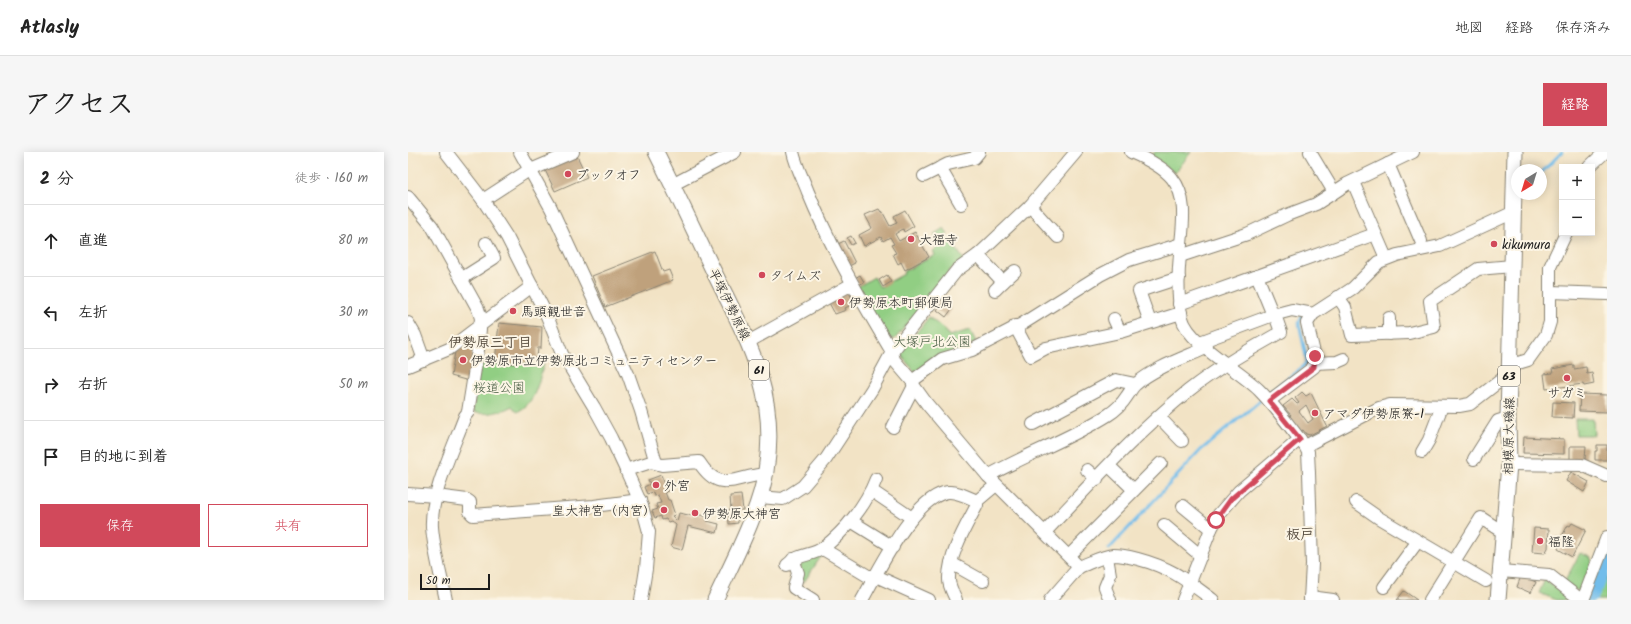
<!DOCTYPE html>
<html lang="ja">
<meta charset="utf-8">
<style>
:root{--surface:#fff;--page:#f6f6f6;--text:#222;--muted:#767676;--line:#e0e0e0;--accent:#d1495b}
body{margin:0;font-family:Kalam,"Klee One",sans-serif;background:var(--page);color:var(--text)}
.controls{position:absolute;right:12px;top:12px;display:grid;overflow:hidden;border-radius:0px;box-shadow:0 2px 10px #0003}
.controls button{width:36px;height:36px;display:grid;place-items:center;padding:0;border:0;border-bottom:1px solid var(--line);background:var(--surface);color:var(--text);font:20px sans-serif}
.compass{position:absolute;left:1103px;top:12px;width:36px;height:36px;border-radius:50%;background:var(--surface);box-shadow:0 2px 10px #0003;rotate:218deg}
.scale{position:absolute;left:12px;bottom:10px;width:70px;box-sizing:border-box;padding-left:4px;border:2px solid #1c1c1c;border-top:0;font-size:11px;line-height:14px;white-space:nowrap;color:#1c1c1c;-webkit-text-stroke:3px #fcf5e5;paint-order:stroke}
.stop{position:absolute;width:12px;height:12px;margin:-9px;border:3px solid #d1495b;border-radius:50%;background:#fff}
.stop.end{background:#d1495b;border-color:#fff;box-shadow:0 1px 4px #0008}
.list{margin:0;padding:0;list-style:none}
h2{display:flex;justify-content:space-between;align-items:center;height:52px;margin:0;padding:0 16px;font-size:17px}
h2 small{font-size:13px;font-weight:400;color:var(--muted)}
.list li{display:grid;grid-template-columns:26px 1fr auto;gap:12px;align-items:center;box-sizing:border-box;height:72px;padding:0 16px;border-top:1px solid var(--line)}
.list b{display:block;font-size:15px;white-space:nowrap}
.list em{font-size:13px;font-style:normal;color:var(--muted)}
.actions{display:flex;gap:8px;padding:12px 16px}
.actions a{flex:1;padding:9px 0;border:1px solid var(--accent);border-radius:0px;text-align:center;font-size:14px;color:var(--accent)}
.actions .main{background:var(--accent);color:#fff}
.icon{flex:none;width:22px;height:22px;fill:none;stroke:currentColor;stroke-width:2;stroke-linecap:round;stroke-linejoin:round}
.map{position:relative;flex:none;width:1199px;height:448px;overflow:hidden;border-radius:0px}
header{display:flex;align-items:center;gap:24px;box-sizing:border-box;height:56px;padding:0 20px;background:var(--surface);border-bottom:1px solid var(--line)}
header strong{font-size:19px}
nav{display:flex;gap:22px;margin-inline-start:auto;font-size:14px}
.intro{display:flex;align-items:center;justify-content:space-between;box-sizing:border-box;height:96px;padding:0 24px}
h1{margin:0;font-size:28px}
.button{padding:10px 18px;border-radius:0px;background:var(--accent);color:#fff;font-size:14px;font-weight:700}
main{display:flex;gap:24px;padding:0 24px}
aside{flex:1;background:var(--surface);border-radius:0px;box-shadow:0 2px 10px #0003}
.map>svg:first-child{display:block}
</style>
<header>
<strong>Atlasly</strong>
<nav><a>地図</a><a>経路</a><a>保存済み</a></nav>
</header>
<div class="intro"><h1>アクセス</h1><a class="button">経路</a></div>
<main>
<aside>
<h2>2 分<small>徒歩 · 160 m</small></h2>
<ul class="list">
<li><svg class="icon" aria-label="ahead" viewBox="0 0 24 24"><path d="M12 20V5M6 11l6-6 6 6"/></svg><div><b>直進</b></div><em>80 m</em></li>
<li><svg class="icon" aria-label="left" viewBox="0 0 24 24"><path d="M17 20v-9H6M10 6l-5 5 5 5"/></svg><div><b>左折</b></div><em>30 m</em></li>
<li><svg class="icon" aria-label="right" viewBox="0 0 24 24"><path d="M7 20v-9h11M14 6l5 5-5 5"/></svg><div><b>右折</b></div><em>50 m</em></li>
<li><svg class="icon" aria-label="arrive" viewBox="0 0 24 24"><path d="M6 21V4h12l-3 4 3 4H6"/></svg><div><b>目的地に到着</b></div></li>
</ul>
<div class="actions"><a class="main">保存</a><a>共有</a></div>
</aside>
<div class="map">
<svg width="1199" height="448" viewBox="0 0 1199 448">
<rect width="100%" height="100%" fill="#fcf5e5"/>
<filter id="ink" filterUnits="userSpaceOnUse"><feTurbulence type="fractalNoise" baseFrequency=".025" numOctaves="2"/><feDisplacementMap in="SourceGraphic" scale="8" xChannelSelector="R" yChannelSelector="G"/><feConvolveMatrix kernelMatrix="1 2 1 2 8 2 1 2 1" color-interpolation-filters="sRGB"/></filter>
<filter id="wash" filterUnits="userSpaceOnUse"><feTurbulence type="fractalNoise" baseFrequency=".012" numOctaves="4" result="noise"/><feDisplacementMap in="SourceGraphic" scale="16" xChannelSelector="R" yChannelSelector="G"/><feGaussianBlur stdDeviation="0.9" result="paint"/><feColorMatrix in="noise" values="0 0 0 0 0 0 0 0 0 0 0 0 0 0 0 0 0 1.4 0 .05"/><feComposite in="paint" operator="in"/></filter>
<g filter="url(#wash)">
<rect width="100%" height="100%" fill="#f2e3c5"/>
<g fill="#91ce83" stroke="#567550">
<polygon points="747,0 783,0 767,21 743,4"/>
<polygon points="536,76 540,82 537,83 539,86 540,85 556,108 542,118 487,187 482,187 448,136 466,125 472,135 496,122 495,120 527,103 525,99 528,97 530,92 526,82"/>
<polygon points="521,165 538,179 541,184 562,178 568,190 508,221 496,207 493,200"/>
<path d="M72 207 86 212 110 213 111 211 126 213 136 212C130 230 128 251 109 260L104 254C94 260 76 264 65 260Z"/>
<polygon points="1167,267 1185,267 1186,283 1168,283"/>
<polygon points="1172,401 1182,405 1184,409 1172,440 1156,431"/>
<polygon points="414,403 396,430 393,428 392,408"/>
<polygon points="1199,408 1199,448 1182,448"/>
<polygon points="1137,427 1164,448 1149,448 1131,441"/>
</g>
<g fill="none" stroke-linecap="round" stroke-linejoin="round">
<g stroke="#72bdeb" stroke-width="3">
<polyline points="1133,21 1154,0"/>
<polyline points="860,241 896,214 899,209 891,171 894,164"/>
<polyline points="701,397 793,298 853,248"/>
</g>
<polyline stroke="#72bdeb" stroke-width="17" points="1183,442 1199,403"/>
</g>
<g id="blocks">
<g fill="#bfa17c" fill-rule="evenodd">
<polygon points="169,4 179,25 147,39 137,18"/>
<polygon points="471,57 473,60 474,59 482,74 489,71 486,64 497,58 506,74 496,80 495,77 487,82 491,89 507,80 521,105 497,118 493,110 490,112 485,102 488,101 483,93 486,92 482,85 475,89 473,85 456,94 451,83 464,76 457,63"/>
<polygon points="443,84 447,91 443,93 439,86"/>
<polygon points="436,89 447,111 441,114 430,92"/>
<polygon points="247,99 255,120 261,118 265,128 197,155 184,124"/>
<polygon points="452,123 456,130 451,133 447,126"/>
<polygon points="479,123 483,130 475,135 471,128"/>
<polygon points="440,139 447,151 437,156 438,158 427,162 420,149"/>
<polygon points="535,150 544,157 538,165 529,158"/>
<polygon points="91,171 134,175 133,196 130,196 129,206 121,205 121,210 110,209 109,212 87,210"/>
<polygon points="54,195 61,196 65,202 61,229 43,224 47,200"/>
<polygon points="1166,213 1166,217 1178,215 1179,222 1184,221 1186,232 1176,234 1175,232 1138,237 1136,222 1145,221 1144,217"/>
<path d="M894 240 898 244 903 241 919 274 902 283 898 282 895 278 893 279 881 264 883 263 875 254 884 247 889 252 891 251 887 246ZM898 253 905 267 900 271 891 259Z"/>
<polygon points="1172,242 1199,243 1199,260 1171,259"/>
<polygon points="1145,250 1166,251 1165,266 1144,265"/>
<polygon points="1116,285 1156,287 1156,302 1115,301"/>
<polygon points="1189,293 1199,293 1199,308 1187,308 1187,299 1189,299"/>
<polygon points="1162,294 1178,294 1177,307 1162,307"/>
<polygon points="1163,320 1181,330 1176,340 1158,329"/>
<polygon points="253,323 260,339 257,340 260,348 262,348 267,363 264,364 269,369 271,361 285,364 285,361 300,365 299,369 311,372 309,381 280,374 274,398 263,395 268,373 263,369 260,370 258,367 254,368 253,364 247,366 244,359 250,357 248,352 253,351 250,343 246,344 245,340 239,342 236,335 242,332 240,328"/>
<polygon points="333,343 335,358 329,358 330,371 321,372 320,358 323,358 322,344"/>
<polygon points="1164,371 1178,378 1164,405 1150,397 1151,394 1145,391 1149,384 1153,386 1160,373 1162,374"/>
<polygon points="1126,376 1141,377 1140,396 1137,401 1124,400"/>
<polygon points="1113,424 1128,430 1123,441 1109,435"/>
<polygon points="996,439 1009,448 989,448"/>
</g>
</g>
</g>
<g filter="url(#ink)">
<use href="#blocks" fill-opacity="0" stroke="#878070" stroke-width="1"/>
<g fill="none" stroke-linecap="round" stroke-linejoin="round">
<g stroke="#878070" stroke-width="14">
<g id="minor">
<polyline points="38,0 75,48 99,85 139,164 154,202 186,255 203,286 218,318"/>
<polyline points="112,0 143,56 220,222 233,259 248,311"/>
<path d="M385 0C388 14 395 27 400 40 423 96 453 148 484 200L486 208 504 229 506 234 519 252 580 324 671 415C682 411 694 404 706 403 714 403 722 405 730 407 764 416 778 428 805 448"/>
<path d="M723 0C737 6 754 14 764 26 781 47 774 77 772 102 770 123 769 146 774 166 780 191 832 219 851 238 868 255 882 275 897 294L900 300 901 321 904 412 902 448"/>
<polyline points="902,0 926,40"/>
<polyline points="980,12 1013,89"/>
<polyline points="1181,15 1197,0"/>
<polyline points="532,16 553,52"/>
<polyline points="516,24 540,12 566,6 571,0"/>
<polyline points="945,30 978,106"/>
<polyline points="264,33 327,0"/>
<path d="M0 45 24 74 70 157 73 166 70 198 60 260 57 264C46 294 22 344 24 375 26 400 33 424 38 448"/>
<polyline points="75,48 118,20 165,0"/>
<polyline points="622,54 650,85"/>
<polyline points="570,103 595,130 587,138"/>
<polyline points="772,104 839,82 879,63 908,52 939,32 1005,0"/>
<polyline points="849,124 865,163"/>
<polyline points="53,127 86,106 78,91"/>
<polyline points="595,130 607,119"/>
<polyline points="1143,140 1199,142"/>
<polyline points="930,145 937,155 944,183 1001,181 1026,175 1022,149 1070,117 1104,114"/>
<polyline points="771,152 967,82"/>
<polyline points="981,166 981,182"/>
<polyline points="706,167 712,180"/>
<polyline points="742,170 731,139 771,126"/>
<polyline points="0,171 7,183 16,208"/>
<polyline points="607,174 623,204 638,196 712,180 773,161"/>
<polyline points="340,190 444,132"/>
<polyline points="792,190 865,163 884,158 905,162"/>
<polyline points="906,211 929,210 936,207"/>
<polyline points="0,214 41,197 124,134"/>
<polyline points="504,229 534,207 564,198 614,172 692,123 721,108 773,92"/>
<polyline points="861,249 906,215 907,205 899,171 905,162 945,136 971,110 989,103 1032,94 1106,60"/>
<polyline points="751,265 774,289"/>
<polyline points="625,272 708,228 727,232"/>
<polyline points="485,275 506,234"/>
<polyline points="897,294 971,256 982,253 1051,254 1062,252 1093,228 1110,211 1120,208 1138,183 1142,170 1142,115 1158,81"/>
<polyline points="1014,300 1021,288 1034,254"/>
<polyline points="1066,307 1090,269 1100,266"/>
<polyline points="1101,312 1174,313 1199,324"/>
<polyline points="701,314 726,338"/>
<polyline points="679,318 689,327"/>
<path d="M580 324C619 302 662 287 700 263 708 258 714 252 719 244 722 240 724 235 728 232 746 216 776 206 798 196"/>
<polyline points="464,339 504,366"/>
<polyline points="0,342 28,344 59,348 62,350 62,360 65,363 186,354 232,348"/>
<polyline points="352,345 375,347 395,334 418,307 464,237 484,200 549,118 570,103 622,54 668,0"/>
<polyline points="948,350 971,366 1078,429"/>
<polyline points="775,354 803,377"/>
<polyline points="443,369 485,395"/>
<polyline points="756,373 793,404"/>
<path d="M637 380C683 332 728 281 780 239 809 216 841 198 873 180L867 163"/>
<polyline points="415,397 460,424 468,424 521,448"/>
<polyline points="661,404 753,311"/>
<polyline points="699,405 702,423 697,435 702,448"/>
<polyline points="385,407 390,421 386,436 405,448"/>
<polyline points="543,411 575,429"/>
<path d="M379 413C391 401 405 404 415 396 437 379 458 353 468 327"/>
<polyline points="1093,419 1141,423 1173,448"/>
<polyline points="976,435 1010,389"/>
<polyline points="902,445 925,448"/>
<path d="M233 448 238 417 241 380 234 354 218 318 243 310 254 313 291 310C312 343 327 324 358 322"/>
<path d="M454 448C470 420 506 344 540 340 549 339 560 345 569 349"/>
<path d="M548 448C546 442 541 435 541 428 540 404 558 374 569 353V349L588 333"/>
<polyline points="642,448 671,415"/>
<polyline points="775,448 803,377 811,362 831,339 892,287"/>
<polyline points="1022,448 1073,366 1090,377 1097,376"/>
<polyline points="1175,448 1199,385"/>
</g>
</g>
<g stroke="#878070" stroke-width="17">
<g id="major">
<path d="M248 0C268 40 287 80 306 120 339 187 371 241 358 319 351 361 325 409 307 448"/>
<polyline points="1090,448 1101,312 1100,266 1107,0"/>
</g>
</g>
<use href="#minor" stroke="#fff" stroke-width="12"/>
<use href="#major" stroke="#fff" stroke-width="15"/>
</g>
</g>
<g fill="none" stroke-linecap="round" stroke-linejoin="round" filter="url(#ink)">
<polyline stroke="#d1495b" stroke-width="5" points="808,368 823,347 892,287 861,249 906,215 907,204"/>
</g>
<g fill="#d1495b" stroke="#fcf5e5" stroke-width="1.5">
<circle cx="160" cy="22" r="4"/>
<circle cx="503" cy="87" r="4"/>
<circle cx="1086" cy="92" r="4"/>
<circle cx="354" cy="123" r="4"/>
<circle cx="433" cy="150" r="4"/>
<circle cx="105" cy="159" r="4"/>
<circle cx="55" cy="208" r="4"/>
<circle cx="1159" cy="226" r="4"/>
<circle cx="907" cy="261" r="4"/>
<circle cx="248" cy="333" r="4"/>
<circle cx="256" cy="358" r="4"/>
<circle cx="287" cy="361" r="4"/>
<circle cx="1132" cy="389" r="4"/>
</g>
<g text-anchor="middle" stroke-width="4" stroke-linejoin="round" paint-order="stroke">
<g fill="#fcf5e5" stroke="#5f5d58" stroke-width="1">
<rect x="341" y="208" width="20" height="20" rx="3"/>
<rect x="1090" y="214" width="22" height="20" rx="3"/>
</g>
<g font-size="12" font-weight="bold" fill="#1c1c1c">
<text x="351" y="222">61</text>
<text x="1101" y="228">63</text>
</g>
<g font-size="13" fill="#1c1c1c" stroke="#fcf5e5" text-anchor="start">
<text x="168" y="27">ブックオフ</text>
<text x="511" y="92">大福寺</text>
<text x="1094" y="97">kikumura</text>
<text x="362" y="128">タイムズ</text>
<text x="441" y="155">伊勢原本町郵便局</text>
<text x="113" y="164">馬頭観世音</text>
<text x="63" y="213">伊勢原市立伊勢原北コミュニティセンター</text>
<text x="1159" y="245" text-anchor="middle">サガミ</text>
<text x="915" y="266">アマダ伊勢原寮-1</text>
<text x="256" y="338">外宮</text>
<text x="248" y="363" text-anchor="end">皇大神宮（内宮）</text>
<text x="295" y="366">伊勢原大神宮</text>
<text x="1140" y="394">福隆</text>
</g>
<g font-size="13" fill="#1c1c1c" stroke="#fcf5e5">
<text transform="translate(322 152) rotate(64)" y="5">平塚伊勢原線</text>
<text transform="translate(1100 284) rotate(-89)" y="5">相模原大磯線</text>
</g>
<g font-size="13" fill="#455a40" stroke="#fcf5e5">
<text x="524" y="194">大塚戸北公園</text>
<text x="91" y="240">桜道公園</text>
</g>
<g font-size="14" font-weight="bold" fill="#554b3e" stroke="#fcf5e5">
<text x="82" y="195">伊勢原三丁目</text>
<text x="892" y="387">板戸</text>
</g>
</g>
</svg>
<div class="controls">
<button>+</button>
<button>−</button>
</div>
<svg class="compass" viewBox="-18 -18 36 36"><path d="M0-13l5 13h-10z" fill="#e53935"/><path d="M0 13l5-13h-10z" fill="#767676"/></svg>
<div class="scale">50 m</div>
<div class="stop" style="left:808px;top:368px"></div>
<div class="stop end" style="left:907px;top:204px"></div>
</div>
</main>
